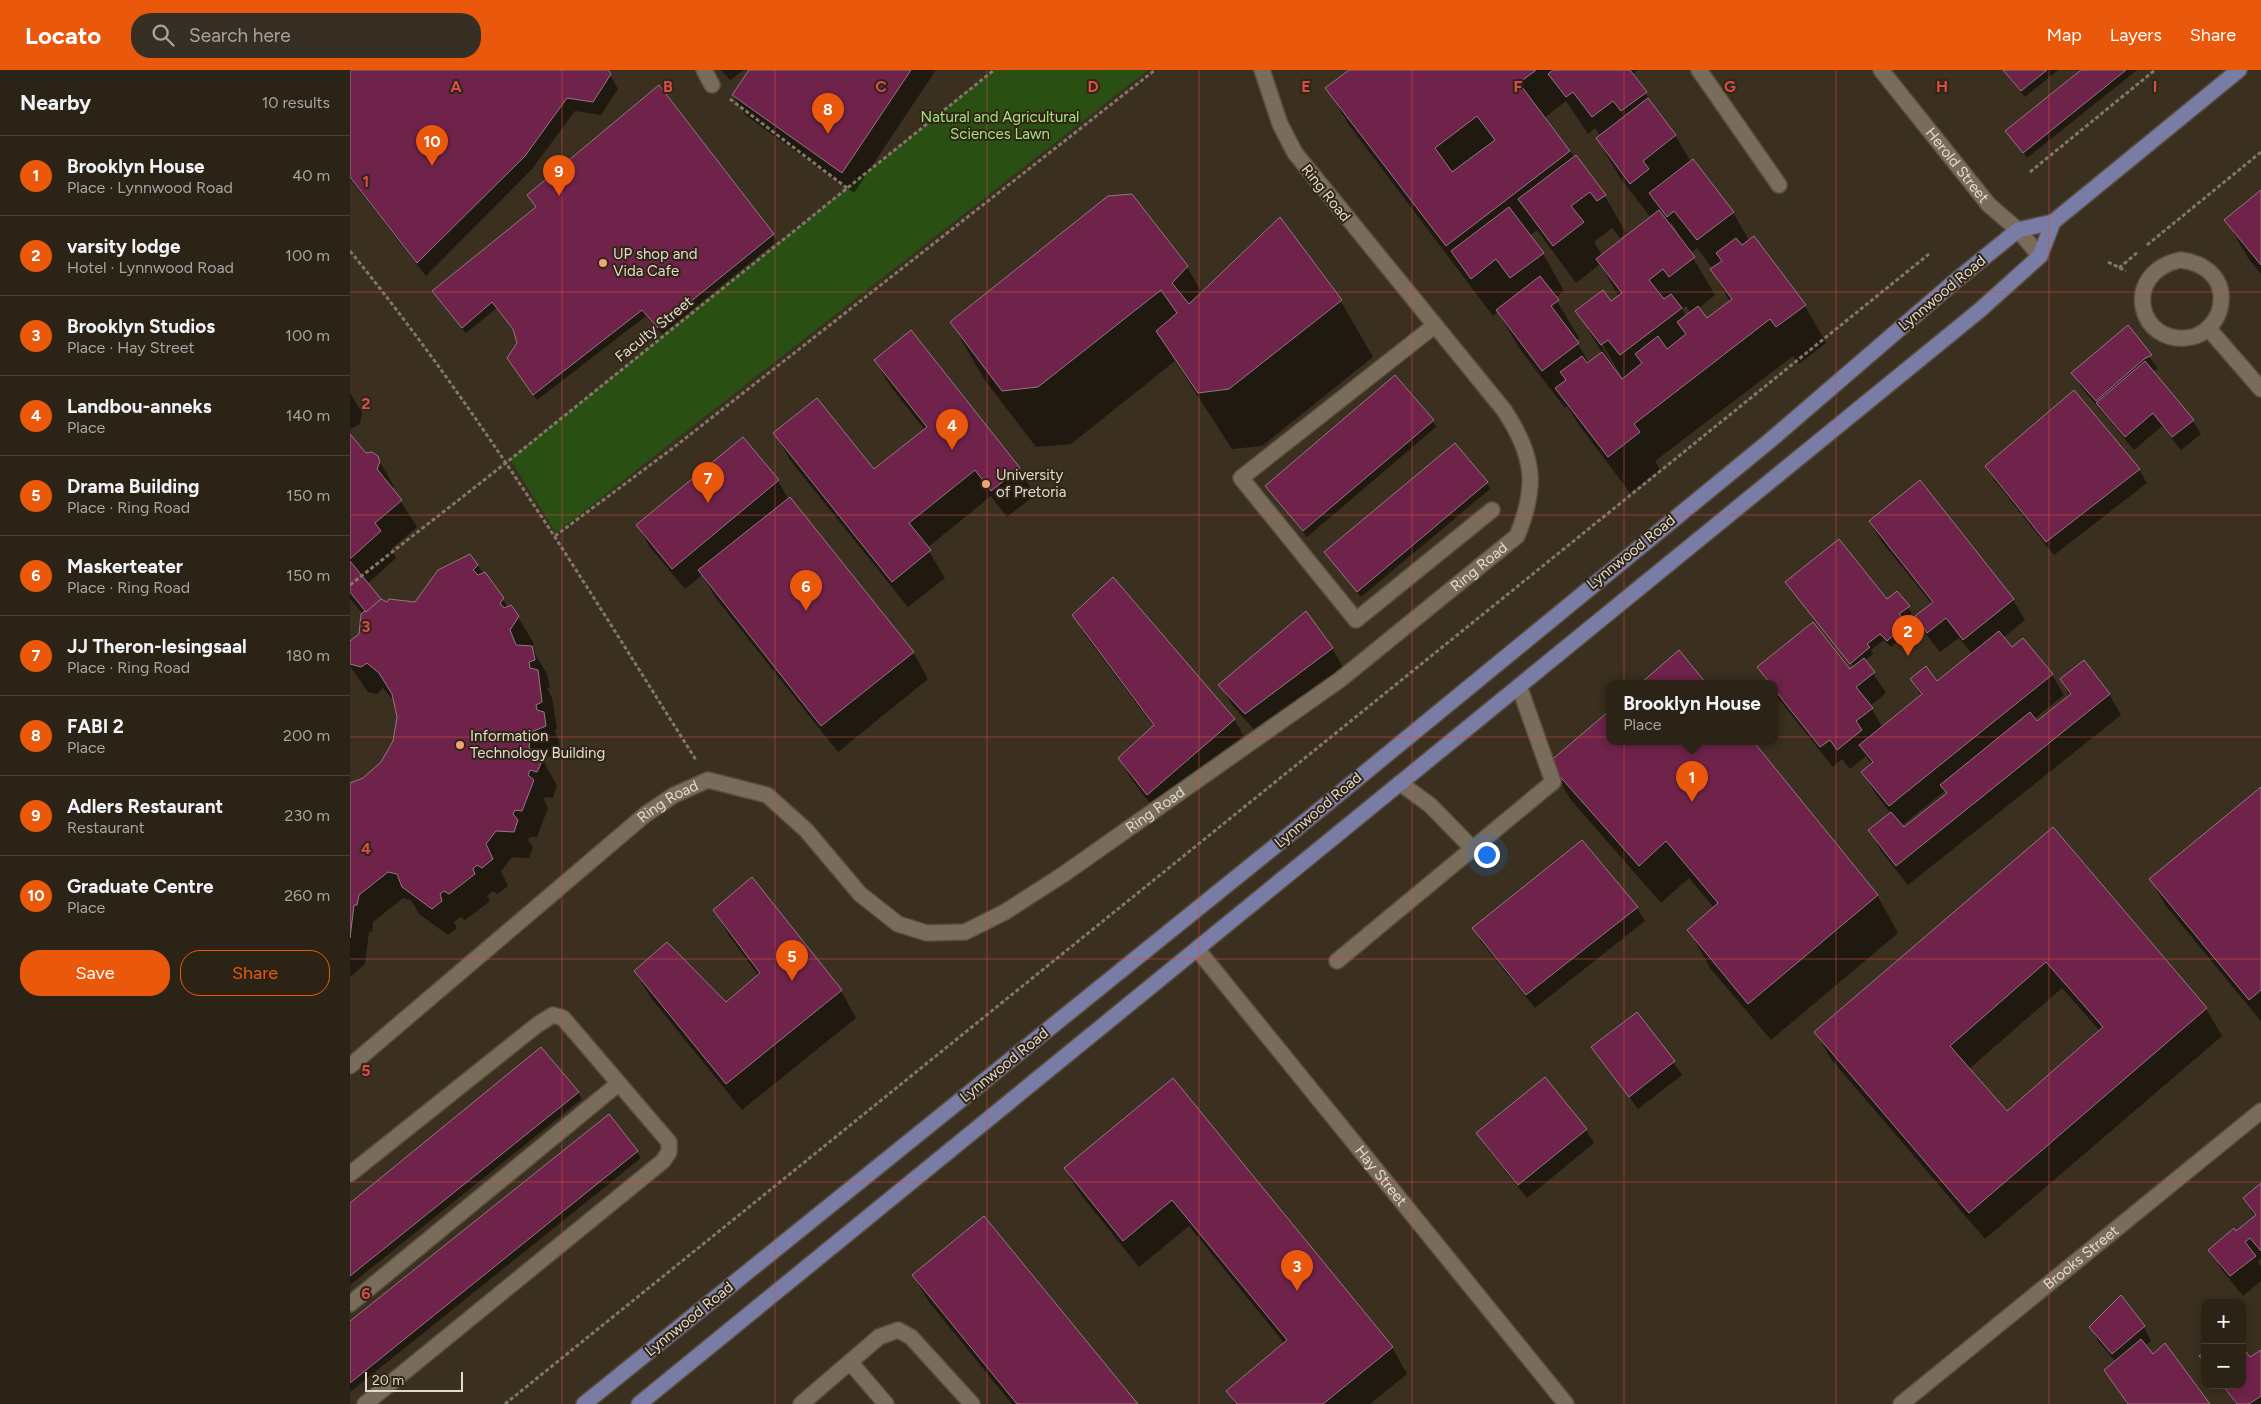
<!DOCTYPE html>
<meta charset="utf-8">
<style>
:root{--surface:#2c2317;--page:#382f24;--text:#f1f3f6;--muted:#a6a4a1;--line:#484036;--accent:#ea580c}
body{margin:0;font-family:Figtree,sans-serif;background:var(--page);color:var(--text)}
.controls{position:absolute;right:15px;bottom:15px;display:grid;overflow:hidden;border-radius:10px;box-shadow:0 2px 8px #0003}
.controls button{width:45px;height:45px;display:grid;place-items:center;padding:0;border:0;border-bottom:1px solid var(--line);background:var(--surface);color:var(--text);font:25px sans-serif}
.scale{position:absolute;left:15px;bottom:12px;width:98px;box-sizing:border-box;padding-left:5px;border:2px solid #e2dad0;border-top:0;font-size:14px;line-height:18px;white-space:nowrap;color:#e2dad0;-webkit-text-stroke:4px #312515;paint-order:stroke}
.you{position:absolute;left:1136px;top:784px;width:18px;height:18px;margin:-12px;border:4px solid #fff;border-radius:50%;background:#1a73e8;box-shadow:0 0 0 8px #1a73e833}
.badge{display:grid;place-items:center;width:32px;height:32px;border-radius:50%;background:var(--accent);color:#fff;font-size:16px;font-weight:700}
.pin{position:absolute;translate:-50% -41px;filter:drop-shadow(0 1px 2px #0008)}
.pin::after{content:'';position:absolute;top:26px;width:18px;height:15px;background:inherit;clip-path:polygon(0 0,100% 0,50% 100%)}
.popup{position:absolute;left:1256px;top:610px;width:172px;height:65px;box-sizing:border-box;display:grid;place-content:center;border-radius:10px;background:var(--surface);filter:drop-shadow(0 1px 4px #0005);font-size:16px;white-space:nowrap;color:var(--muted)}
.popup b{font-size:19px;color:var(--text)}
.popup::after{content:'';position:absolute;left:50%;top:100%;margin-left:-10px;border:10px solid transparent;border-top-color:var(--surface)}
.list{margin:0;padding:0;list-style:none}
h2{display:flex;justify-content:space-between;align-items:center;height:65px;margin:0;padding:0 20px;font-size:21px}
h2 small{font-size:16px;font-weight:400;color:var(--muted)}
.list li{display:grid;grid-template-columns:32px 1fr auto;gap:15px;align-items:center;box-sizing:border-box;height:80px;padding:0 20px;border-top:1px solid var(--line)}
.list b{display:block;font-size:19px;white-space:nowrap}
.list p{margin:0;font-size:16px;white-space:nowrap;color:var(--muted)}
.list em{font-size:16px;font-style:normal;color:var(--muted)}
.actions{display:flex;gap:10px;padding:15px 20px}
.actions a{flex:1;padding:11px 0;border:1px solid var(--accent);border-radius:20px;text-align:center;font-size:18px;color:var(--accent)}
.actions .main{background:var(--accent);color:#fff}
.icon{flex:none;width:28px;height:28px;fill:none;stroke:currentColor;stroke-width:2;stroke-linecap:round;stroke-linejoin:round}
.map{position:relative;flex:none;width:1911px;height:1334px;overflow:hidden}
header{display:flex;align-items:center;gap:30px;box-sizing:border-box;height:70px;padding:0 25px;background:var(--accent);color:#fff}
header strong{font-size:24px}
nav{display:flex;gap:28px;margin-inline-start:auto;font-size:18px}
.search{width:350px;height:45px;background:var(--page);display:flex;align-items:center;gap:12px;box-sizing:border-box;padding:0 18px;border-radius:20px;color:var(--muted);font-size:19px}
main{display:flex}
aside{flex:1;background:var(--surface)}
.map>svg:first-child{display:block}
</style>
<header>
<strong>Locato</strong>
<div class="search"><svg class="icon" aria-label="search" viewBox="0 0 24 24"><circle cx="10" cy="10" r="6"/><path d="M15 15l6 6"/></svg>Search here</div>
<nav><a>Map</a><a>Layers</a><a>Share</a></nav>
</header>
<main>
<aside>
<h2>Nearby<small>10 results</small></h2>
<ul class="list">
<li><span class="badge">1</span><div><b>Brooklyn House</b><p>Place · Lynnwood Road</p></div><em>40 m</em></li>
<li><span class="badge">2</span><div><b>varsity lodge</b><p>Hotel · Lynnwood Road</p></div><em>100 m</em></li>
<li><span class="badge">3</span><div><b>Brooklyn Studios</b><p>Place · Hay Street</p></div><em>100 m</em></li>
<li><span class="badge">4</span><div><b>Landbou-anneks</b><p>Place</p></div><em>140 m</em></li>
<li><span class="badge">5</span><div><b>Drama Building</b><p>Place · Ring Road</p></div><em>150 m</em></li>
<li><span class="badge">6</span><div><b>Maskerteater</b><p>Place · Ring Road</p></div><em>150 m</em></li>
<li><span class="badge">7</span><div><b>JJ Theron-lesingsaal</b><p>Place · Ring Road</p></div><em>180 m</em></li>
<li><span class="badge">8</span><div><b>FABI 2</b><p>Place</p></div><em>200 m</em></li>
<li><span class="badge">9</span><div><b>Adlers Restaurant</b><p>Restaurant</p></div><em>230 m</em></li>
<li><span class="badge">10</span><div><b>Graduate Centre</b><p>Place</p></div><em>260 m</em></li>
</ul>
<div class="actions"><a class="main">Save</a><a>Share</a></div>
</aside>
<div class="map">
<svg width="1911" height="1334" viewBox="0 0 1911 1334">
<rect width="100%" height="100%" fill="#3b2f1f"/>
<polygon fill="#2a4f12" points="644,0 798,0 206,463 160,389"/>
<g fill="#0007" fill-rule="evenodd">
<polygon points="0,0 257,0 268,19 251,45 225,41 182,99 76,206 0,109"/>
<polygon points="371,0 394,0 380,10"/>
<polygon points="401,0 586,0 504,123 395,45 383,25"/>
<path d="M1001 0H1288L1282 5 1325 65 1341 92 1383 142 1399 171 1455 236 1476 273 1449 294 1443 286 1305 391 1310 400 1280 423 1229 355 1217 336 1215 338 1169 278 1148 242 1143 246 999 55 977 18ZM1216 31 1238 64 1245 58 1251 66 1247 69 1269 106 1301 148 1252 185 1244 172 1262 158 1270 168 1276 163 1255 126 1194 48ZM1322 153 1331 169V170L1320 154ZM1187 160 1226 213 1250 194 1269 227 1261 233 1227 241 1252 283 1239 293 1226 271 1229 268 1205 228 1214 221 1193 184 1179 166ZM1347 178 1363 199 1362 200 1380 232 1357 249 1349 238 1365 225 1340 183ZM1336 236 1341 243 1336 246 1332 239ZM1250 270 1273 309 1272 310 1248 271Z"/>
<polygon points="1653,0 1708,0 1675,27"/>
<polygon points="1733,0 1787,0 1677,88 1661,67"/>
<polygon points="309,17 427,171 312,264 296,246 187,330 162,295 169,273 165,261 147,238 116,263 83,222 187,138"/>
<polygon points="1911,122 1911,204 1898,188 1876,150"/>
<polygon points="837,197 852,223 990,230 1023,287 912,376 882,379 825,291 721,374 686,377 634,309 601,252"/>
<polygon points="1778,257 1808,299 1802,302 1843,351 1851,364 1831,380 1812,356 1784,380 1731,317 1723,303"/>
<polygon points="561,262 669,399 685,425 657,447 641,426 577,478 595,508 558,537 440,390 425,363 524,401 575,360 541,317 525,290"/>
<polygon points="1724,322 1789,400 1797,413 1704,485 1644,410 1637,397"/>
<polygon points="0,323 12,343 10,354 0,359"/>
<polygon points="1083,351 1086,357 957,467 916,416"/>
<polygon points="0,366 15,385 27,387 43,415 44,421 67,457 41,479 46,488 17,514 31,530 37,533 66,533 127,495 158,537 168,547 184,574 181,577 197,604 200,617 197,618 202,628 207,659 204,660 209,670 210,682 195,688 195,694 207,716 203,728 195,727 194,730 198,738 187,767 180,767 178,770 183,777 179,788 162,787 151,801 158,816 148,824 143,821 137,826 140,831 115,850 110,847 104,852 107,858 98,865 69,844 61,830 53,828 23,852 22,862 19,862 15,894 0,907 0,713 13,709 32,693 44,672 48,660 45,632 33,618 27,624 18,622 0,596 0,572 10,565 13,544 0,529"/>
<polygon points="393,368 428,411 439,430 563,582 578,609 488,682 365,527 352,505 335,519 299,476 288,456"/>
<path d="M1570 412 1663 530 1675 550 1653 568 1662 579 1702 605 1714 625 1684 649 1687 652 1720 626 1711 610 1759 624 1771 645 1558 815 1531 781 1520 761 1541 744 1525 723 1513 702 1522 695 1516 686 1500 699 1492 689 1483 697 1424 623V613H1418L1409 597 1500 600 1504 597 1440 518 1537 531 1558 537 1562 543 1553 550 1560 560 1541 577 1534 570 1521 580 1523 584 1515 591 1536 623 1520 636 1532 657 1571 626 1561 609 1587 612 1622 584 1609 568 1590 582 1578 567 1566 547 1582 534 1532 472 1520 452ZM1595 721 1597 724 1553 759 1551 756Z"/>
<polygon points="1137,413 1140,419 1011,527 976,482"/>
<polygon points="723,545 884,649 896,670 809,745 781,709 769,688 804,657 735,565"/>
<polygon points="982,578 994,599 908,664 882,635 870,615"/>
<polygon points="1329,582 1355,613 1292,613"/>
<polygon points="1260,641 1260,671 1401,671 1527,825 1548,863 1421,970 1360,898 1339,860 1364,838 1339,808 1311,833 1221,730 1199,693"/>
<polygon points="1911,718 1911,951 1816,836 1801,810"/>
<path d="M1702 759 1856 939 1872 966 1635 1169 1481 989 1466 962ZM1712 918 1750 961 1657 1042 1619 999Z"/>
<polygon points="1232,772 1287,838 1295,851 1185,938 1131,872 1123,858"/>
<polygon points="402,808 491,921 506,948 392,1040 301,928 285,902 376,934 408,905 380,867 364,840"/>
<polygon points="1287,943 1332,1005 1288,1039 1243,977"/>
<polygon points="1195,1009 1236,1060 1244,1073 1177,1128 1136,1077 1128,1064"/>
<polygon points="823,1010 1042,1277 1057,1304 1020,1334 885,1334 877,1321 935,1274 839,1156 789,1197 731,1125 715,1099"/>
<polygon points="228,1022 232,1029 0,1215 0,1135"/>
<polygon points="259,1045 291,1088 0,1322 0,1253"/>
<polygon points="1911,1115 1911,1189 1908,1191 1911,1197 1911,1211 1893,1226 1872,1200 1860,1180 1905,1147 1894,1129"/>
<polygon points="563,1205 786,1334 662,1334 579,1232"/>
<polygon points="1741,1257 1794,1257 1801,1271 1795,1276 1802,1286 1859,1334 1777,1334 1756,1301 1766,1292 1748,1271"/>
<polygon points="1911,1281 1911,1334 1886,1334 1871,1315 1892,1315 1900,1289"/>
</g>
<g fill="#6f234a" stroke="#917982" fill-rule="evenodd">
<polygon points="0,0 258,0 261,4 243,32 217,28 175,86 67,193 0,107"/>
<polygon points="399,0 561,0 492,103 382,25"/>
<path d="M999 0H1186L1169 13 1220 81 1096 176 975 18ZM1127 46 1145 70 1102 102 1085 78Z"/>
<polygon points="1203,0 1280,0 1297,22 1271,41 1263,31 1242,47 1223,22 1216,27 1198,4"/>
<polygon points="1653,0 1697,0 1671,21"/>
<polygon points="1731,0 1776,0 1673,83 1655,61"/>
<polygon points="309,15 424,164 308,258 292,240 183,325 157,288 167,273 163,259 142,232 112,258 82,221 186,137 177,125"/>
<polygon points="1298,28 1326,65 1293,91 1299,99 1280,114 1246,68"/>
<polygon points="1226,85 1256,125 1247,131 1240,122 1221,136 1234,152 1203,176 1168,129"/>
<polygon points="1343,89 1384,142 1347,170 1324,141 1317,147 1299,123"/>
<polygon points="1911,120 1911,195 1874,150"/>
<polygon points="782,124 838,196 822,213 839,234 930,147 992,230 879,319 848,323 806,261 827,243 811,220 688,317 652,321 600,252 758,126"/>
<polygon points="1159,137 1194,183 1160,208 1146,189 1121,209 1101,181"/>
<polygon points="1309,140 1345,187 1319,207 1313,199 1299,210 1314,229 1321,224 1332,238 1270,285 1258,270 1251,275 1225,241 1253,220 1261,231 1272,223 1246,189"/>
<polygon points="1404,166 1456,235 1426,257 1420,249 1284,354 1290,362 1258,387 1205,318 1216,310 1210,302 1232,286 1237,293 1252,282 1272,309 1292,293 1285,284 1308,266 1317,279 1336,264 1327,252 1348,236 1357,248 1382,229 1360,199 1372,191 1366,183 1386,168 1392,175"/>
<polygon points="1190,206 1209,230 1201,236 1229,273 1192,301 1146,240"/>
<polygon points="1778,255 1802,285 1794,289 1746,331 1721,303"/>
<polygon points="561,260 670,398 641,421 625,400 559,453 581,480 542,512 423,363 467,328 524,399 577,357 524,290"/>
<polygon points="1795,291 1844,350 1822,367 1803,343 1775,367 1746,333"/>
<polygon points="1045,305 1084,350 953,461 915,416"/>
<polygon points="1724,320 1790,399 1696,472 1635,396"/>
<polygon points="0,364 16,383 22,382 28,386 30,392 27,399 52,430 25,453 31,461 0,489"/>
<polygon points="393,367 429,410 322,499 286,455"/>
<polygon points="1105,373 1138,412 1007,522 974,482"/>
<polygon points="1570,410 1664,529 1613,570 1596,548 1577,563 1565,546 1583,532 1519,451"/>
<polygon points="440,427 564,582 471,656 348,500"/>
<polygon points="1489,469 1537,529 1547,521 1560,536 1549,544 1557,553 1537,571 1530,564 1517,574 1520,577 1500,594 1435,512"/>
<polygon points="120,484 128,495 123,500 128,505 135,502 154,528 150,533 154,538 161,535 169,546 160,560 166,575 182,576 185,590 179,592 180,598 188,600 192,632 186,635 187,640 194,642 196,656 181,662 179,678 193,689 187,702 180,700 178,705 184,710 172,741 165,740 163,744 168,750 164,762 146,761 136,774 143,789 132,798 127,795 123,799 125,804 99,824 94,821 90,824 92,831 82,839 52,817 47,804 38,802 9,825 7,835 4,835 0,868 0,713 13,708 31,692 43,671 47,647 42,624 29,603 17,593 11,597 0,594 0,571 9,564 11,544 31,529 37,532 39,529 65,532 88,500"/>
<polygon points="0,491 31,529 16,542 0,522"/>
<polygon points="763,507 885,649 797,725 768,688 804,655 722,545"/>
<polygon points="956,541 983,578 895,644 868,615"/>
<polygon points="1463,552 1500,599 1514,588 1525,602 1506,617 1523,638 1506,651 1512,660 1487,680 1480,670 1470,677 1424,619 1424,613 1420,613 1407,597"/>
<polygon points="1649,561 1662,577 1673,568 1703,604 1539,736 1511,702 1523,692 1509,675 1572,624 1560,609 1576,596 1587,611"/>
<polygon points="1329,580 1356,613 1291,613"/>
<polygon points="1734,590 1760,624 1546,796 1518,760 1541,742 1554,757 1597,723 1590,715 1680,642 1687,651 1721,624 1710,609"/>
<polygon points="1259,641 1260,671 1403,671 1528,825 1398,934 1337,860 1368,833 1316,771 1289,796 1198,693"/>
<polygon points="1911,717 1911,920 1899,930 1799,809"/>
<path d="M1703 757 1857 938 1619 1143 1464 962ZM1696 892 1753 957 1657 1041 1600 976Z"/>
<polygon points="1232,770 1288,837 1176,925 1122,858"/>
<polygon points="402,807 492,920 376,1014 284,901 317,872 376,932 410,903 363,840"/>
<polygon points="1287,942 1325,991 1279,1027 1241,977"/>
<polygon points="191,977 229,1022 0,1206 0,1133"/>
<polygon points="1195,1007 1237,1059 1168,1115 1126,1063"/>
<polygon points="823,1008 1043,1277 973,1334 887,1334 876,1321 937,1270 822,1130 773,1171 714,1098"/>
<polygon points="259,1044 288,1081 0,1313 0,1251"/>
<polygon points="1911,1113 1911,1181 1900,1168 1895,1172 1906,1186 1880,1206 1858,1180 1884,1158 1886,1161 1906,1145 1893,1128"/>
<polygon points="634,1146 788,1334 667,1334 562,1205"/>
<polygon points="1771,1225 1795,1256 1762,1284 1739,1257"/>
<polygon points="1791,1269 1803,1284 1815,1273 1860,1334 1778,1334 1754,1300"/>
<polygon points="1892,1277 1900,1287 1911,1280 1911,1326 1899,1334 1887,1334 1872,1315 1892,1315"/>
<polygon points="1855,1282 1855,1293 1849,1286"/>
</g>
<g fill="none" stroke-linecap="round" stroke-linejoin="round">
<g stroke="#584e3f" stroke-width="18">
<g id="service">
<polyline points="354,0 362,15"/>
<polyline points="1349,0 1429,115"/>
<polyline points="1084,256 891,408 1006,550 1142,440"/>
<polyline points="1050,713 1080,735 1123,779"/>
<polyline points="987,891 1203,712 1169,616"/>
<polyline points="0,1104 187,955 203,945 213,948 319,1072 319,1082 313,1091 15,1334"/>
<polyline points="0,1234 268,1014"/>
<polyline points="500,1292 536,1334"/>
<polyline points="451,1334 529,1267 548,1260 561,1267 622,1334"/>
</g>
</g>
<g stroke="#584e3f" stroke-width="18">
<g id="minor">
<path id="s1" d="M1531 0 1639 135 1668 160 1690 186"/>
<path d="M1830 190C1858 193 1878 212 1869 242 1865 253 1855 264 1842 267 1788 278 1770 203 1830 190Z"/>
<polyline points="1858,258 1911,319"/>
<path id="s2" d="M847 879 1216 1334"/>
<path id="s3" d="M0 996 296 744 324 725 358 710 417 725 456 760 510 824 548 854 577 863 615 862 655 842 714 804 991 609 1167 466C1188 416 1184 385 1154 340L945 83 930 54 912 0"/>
<path id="s4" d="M1551 1334 1911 1041"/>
</g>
</g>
<g stroke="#584e3f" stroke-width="18">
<g id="primary">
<polyline points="234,1334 929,773 1417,373 1604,212 1668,160 1703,152 1889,0"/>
<polyline points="289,1334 1630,240 1690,186 1703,152"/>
</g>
</g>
<g stroke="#81776a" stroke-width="3" stroke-dasharray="4 2.5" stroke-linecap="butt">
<polyline points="380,29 497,118"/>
<polyline points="1680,102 1805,0"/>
<polyline points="1797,175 1911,82"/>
<path d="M0 181C130 340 236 516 346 690"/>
<polyline points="1758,192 1776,201"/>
<polyline points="1769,198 1788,182"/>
<polyline points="205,466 323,378 805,0"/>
<polyline points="0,515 157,392 644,0"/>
<polyline points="155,1334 1579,184"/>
</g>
<use href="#service" stroke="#7a6c5a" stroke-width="15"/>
<use href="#minor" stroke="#7a6c5a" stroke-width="15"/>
<use href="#primary" stroke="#797ca5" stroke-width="15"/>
</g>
<path fill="none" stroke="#d84c4a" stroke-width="1" stroke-opacity="0.55" d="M212 0V1334M425 0V1334M637 0V1334M849 0V1334M1062 0V1334M1274 0V1334M1486 0V1334M1699 0V1334M0 222H1911M0 445H1911M0 667H1911M0 889H1911M0 1112H1911"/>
<g fill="#efa377" stroke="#312515" stroke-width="2">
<circle cx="253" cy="193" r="5"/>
<circle cx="636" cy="414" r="5"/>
<circle cx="110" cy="675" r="5"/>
</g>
<g text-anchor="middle" stroke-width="4" stroke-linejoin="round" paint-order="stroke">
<g font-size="15" fill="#a2e381" stroke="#312515">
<text x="650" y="52">Natural and Agricultural<tspan x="650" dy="17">Sciences Lawn</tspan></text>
</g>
<g font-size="15" fill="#e2dad0" stroke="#312515">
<text dy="5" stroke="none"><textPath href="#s1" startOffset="122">Herold Street</textPath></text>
<text transform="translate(976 123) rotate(51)" y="5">Ring Road</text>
<text transform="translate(1592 223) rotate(-40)" y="5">Lynnwood Road</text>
<text transform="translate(304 259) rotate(-39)" y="5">Faculty Street</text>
<text transform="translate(1281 482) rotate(-39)" y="5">Lynnwood Road</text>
<text dy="5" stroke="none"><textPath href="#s3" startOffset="1405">Ring Road</textPath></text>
<text dy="5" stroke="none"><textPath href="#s3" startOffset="414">Ring Road</textPath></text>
<text dy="5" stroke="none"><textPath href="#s3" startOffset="1000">Ring Road</textPath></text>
<text transform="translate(968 740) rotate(-40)" y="5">Lynnwood Road</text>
<text transform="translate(654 995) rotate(-39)" y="5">Lynnwood Road</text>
<text dy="5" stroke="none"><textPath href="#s2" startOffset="292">Hay Street</textPath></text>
<text dy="5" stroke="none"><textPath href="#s4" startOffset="232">Brooks Street</textPath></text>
<text transform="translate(339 1249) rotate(-39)" y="5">Lynnwood Road</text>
</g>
<g font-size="15" fill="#e2dad0" stroke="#312515" text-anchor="start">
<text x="263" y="189">UP shop and<tspan x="263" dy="17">Vida Cafe</tspan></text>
<text x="646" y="410">University<tspan x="646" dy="17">of Pretoria</tspan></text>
<text x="120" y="671">Information<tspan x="120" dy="17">Technology Building</tspan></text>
</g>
</g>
<g font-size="16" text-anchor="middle" font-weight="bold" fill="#d84c4a" stroke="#312515" stroke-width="4" stroke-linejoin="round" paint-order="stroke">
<text x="106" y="22">A</text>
<text x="318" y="22">B</text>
<text x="531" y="22">C</text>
<text x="743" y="22">D</text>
<text x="956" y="22">E</text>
<text x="1168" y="22">F</text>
<text x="1380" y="22">G</text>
<text x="1592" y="22">H</text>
<text x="1805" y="22">I</text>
<text x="16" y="117">1</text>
<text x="16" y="339">2</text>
<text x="16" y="562">3</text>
<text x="16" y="784">4</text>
<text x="16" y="1006">5</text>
<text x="16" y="1229">6</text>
</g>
</svg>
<div class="controls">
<button>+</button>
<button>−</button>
</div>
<div class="scale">20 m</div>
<div class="you"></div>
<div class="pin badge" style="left:1342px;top:732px">1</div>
<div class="popup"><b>Brooklyn House</b>Place</div>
<div class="pin badge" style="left:1558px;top:586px">2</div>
<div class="pin badge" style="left:947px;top:1221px">3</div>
<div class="pin badge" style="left:602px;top:380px">4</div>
<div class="pin badge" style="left:442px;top:911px">5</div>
<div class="pin badge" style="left:456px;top:541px">6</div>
<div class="pin badge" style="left:358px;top:433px">7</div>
<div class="pin badge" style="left:478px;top:64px">8</div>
<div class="pin badge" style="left:209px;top:126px">9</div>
<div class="pin badge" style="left:82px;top:96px">10</div>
</div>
</main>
